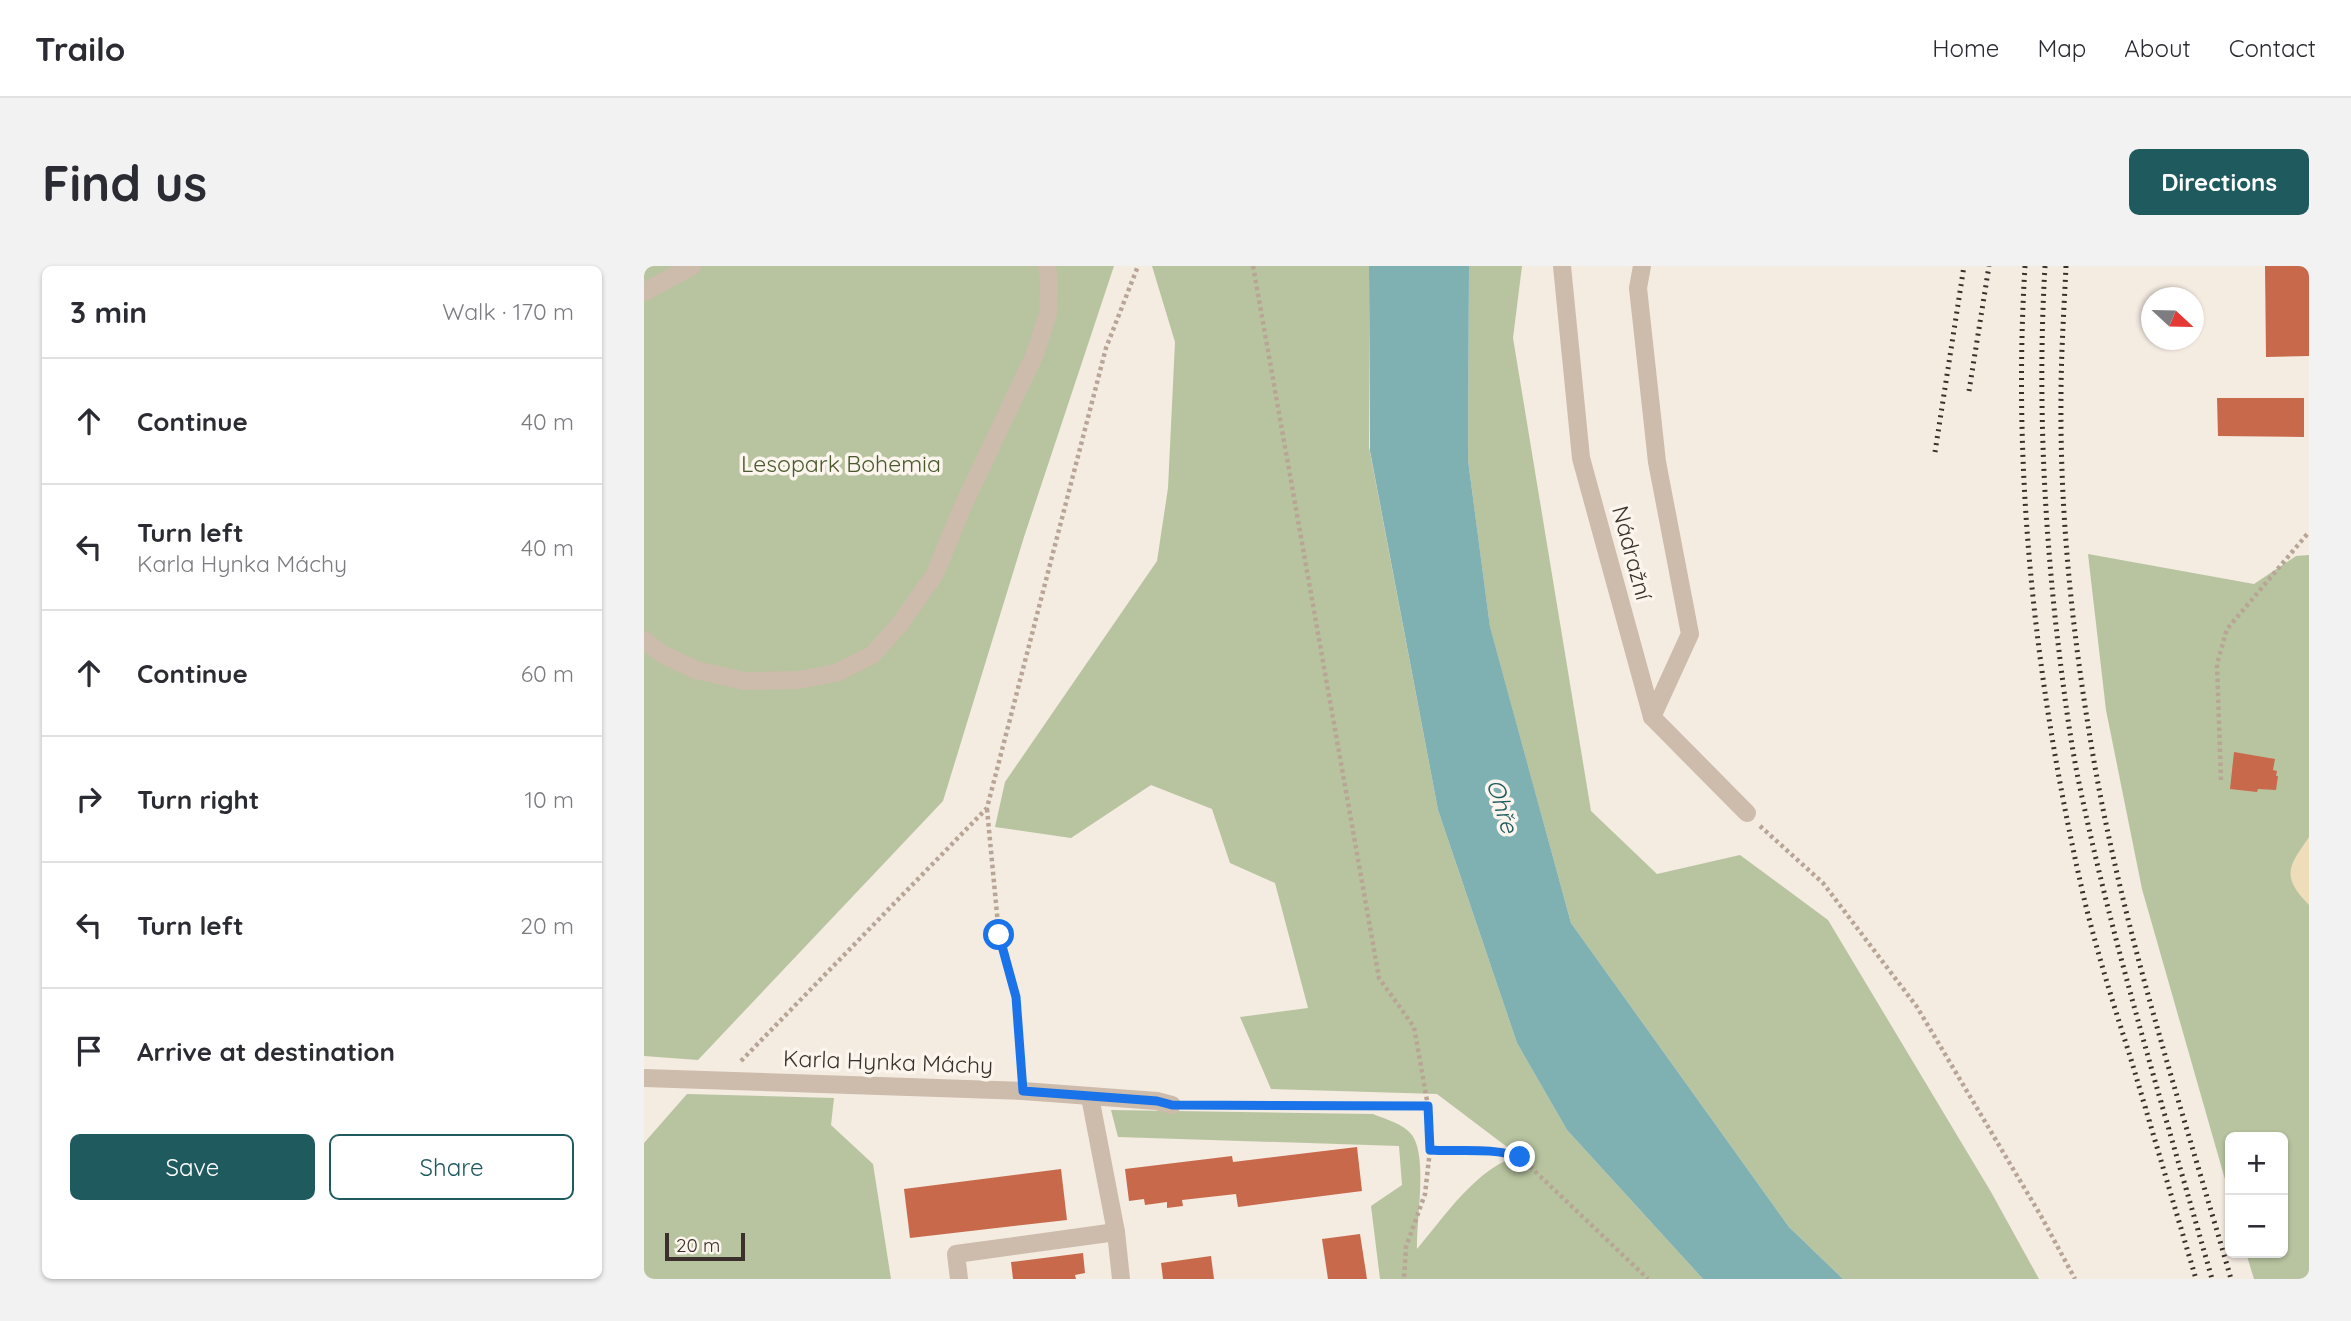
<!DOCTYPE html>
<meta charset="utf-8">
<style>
:root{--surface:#fff;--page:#f2f2f3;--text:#2b2b33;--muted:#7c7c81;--line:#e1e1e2;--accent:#1f5a5e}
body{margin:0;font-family:Quicksand,sans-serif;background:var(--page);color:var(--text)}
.controls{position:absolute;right:21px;bottom:21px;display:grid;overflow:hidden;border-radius:10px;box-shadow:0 2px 5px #0004}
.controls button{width:63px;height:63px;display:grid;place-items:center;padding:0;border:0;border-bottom:2px solid var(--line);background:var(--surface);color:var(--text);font:35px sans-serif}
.compass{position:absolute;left:1497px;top:21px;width:63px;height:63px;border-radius:50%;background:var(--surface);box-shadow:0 2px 5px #0004;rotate:112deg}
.scale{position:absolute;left:21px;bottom:18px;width:80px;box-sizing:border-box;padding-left:7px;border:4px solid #3b302b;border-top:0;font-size:19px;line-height:24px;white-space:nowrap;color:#3b302b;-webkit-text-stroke:5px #fbf5ee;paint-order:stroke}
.stop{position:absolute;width:21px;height:21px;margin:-16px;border:5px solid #1a73e8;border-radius:50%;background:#fff}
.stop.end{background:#1a73e8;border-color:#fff;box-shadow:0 2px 7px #0008}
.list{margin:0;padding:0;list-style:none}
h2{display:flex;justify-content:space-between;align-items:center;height:91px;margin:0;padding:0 28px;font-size:30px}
h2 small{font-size:23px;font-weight:400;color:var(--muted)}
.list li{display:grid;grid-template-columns:46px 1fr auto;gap:21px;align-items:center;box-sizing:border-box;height:126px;padding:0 28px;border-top:2px solid var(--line)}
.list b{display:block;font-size:26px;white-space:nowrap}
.list p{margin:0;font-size:23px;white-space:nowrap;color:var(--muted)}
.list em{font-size:23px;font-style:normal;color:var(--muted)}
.actions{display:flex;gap:14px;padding:21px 28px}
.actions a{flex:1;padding:16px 0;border:2px solid var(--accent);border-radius:10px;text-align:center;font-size:24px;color:var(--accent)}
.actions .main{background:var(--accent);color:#fff}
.icon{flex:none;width:38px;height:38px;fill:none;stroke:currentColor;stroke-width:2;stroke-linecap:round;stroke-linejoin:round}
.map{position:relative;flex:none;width:1665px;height:1013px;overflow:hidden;border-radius:10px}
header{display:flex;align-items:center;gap:42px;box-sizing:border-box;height:98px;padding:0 35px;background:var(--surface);border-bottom:2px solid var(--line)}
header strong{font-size:33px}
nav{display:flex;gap:38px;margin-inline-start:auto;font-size:24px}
.intro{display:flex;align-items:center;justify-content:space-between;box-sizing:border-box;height:168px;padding:0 42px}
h1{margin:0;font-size:49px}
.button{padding:18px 32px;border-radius:10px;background:var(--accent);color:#fff;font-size:24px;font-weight:700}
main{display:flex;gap:42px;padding:0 42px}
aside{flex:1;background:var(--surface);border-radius:10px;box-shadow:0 2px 5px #0004}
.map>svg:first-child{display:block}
</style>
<header>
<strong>Trailo</strong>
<nav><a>Home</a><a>Map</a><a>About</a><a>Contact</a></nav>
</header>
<div class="intro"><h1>Find us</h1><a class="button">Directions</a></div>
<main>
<aside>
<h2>3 min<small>Walk · 170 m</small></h2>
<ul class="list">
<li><svg class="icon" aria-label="ahead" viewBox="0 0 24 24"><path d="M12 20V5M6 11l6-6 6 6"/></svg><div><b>Continue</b></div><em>40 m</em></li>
<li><svg class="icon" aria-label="left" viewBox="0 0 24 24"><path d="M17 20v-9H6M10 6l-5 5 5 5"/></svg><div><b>Turn left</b><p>Karla Hynka Máchy</p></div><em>40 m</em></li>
<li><svg class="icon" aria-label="ahead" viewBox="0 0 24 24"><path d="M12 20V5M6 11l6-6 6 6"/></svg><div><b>Continue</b></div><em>60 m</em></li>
<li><svg class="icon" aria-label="right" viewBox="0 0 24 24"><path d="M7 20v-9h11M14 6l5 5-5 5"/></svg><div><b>Turn right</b></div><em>10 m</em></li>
<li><svg class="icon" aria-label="left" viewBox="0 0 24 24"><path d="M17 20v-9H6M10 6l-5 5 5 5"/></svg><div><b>Turn left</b></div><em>20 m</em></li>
<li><svg class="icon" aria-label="arrive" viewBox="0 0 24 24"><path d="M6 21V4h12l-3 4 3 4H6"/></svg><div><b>Arrive at destination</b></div></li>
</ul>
<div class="actions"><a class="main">Save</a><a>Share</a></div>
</aside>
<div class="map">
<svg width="1665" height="1013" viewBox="0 0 1665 1013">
<rect width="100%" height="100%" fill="#f4ebe1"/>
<g fill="#b8c4a0">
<polygon points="0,0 470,0 380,271 299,535 54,794 0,790"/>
<path d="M508 0H725V181L794 544 873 777 923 864 1059 1013H736L727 940 758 919 755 880 474 871 467 844 729 848C741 853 760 858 768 869 784 891 772 954 773 983 800 951 834 900 875 890L793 828 627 823 596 751 664 742 631 617 586 597 568 543 507 519 427 572 351 561 361 516 513 295 524 222 531 76Z"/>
<polygon points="825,0 878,0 869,72 947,545 1013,608 1096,589 1184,654 1347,926 1395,1013 1199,1013 1145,961 927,657 846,362 824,194"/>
<polygon points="1444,288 1610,318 1652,290 1665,289 1665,1013 1610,1013 1602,987 1639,987 1639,871 1586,871 1586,931 1498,623 1462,444"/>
<polygon points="43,828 190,832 187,859 229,898 247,1013 0,1013 0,877"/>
</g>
<path fill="#efdcb8" d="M1665 571V639C1636 610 1645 600 1665 571Z"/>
<polygon fill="#7fb0b2" points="725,0 825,0 824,194 846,361 927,657 1145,961 1199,1013 1059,1013 923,864 873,777 794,544 726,185"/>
<g fill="#c8694b">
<polygon points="1621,0 1665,0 1665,90 1622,91"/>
<polygon points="1573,132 1660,132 1660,171 1574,170"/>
<polygon points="1590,486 1631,493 1629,504 1633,505 1632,510 1634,510 1632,524 1614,523 1613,526 1586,523"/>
<polygon points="713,881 718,925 594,941 592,928 538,934 539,940 523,942 523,936 501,939 500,933 485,935 481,903 588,890 589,896"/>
<polygon points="417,903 423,954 266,972 260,923"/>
<polygon points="716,968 723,1013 684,1013 678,973"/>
<polygon points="439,987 441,1007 431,1009 432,1013 369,1013 367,996"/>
<polygon points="567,990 570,1013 519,1013 517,997"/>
</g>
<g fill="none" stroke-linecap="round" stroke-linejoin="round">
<g stroke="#b9a596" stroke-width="4.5" stroke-dasharray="3.5 3.5" stroke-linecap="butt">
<polyline points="609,0 735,712 770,761 784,840"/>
<polyline points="1577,514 1573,398 1583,363 1665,266"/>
<polyline points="343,543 355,669 372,731 377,804"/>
<polyline points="1116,560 1179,617 1273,741 1397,950 1431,1013"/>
<polyline points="97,795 343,542 462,82 494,0"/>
<polyline points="549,839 784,840 786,884 781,928 762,981 760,1013"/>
<polyline points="786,884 857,884 876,891 1004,1013"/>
</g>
<g stroke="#cdbbac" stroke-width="18">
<polyline points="918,0 937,192 1008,451 1103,547"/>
<polyline points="998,0 994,22 1013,196 1046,368 1008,451"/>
<polyline points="0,26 48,0"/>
<polyline points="0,374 18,388 52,404 100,415 154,414 192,407 228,389 256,358 291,308 318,242 391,88 404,48 405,16 403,0"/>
<polyline points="0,812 379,825 513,835 528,839"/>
<polyline points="446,831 472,966 477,1013"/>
<polyline points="315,1013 312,988 472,966"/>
</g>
<g stroke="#3b302b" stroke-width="5" stroke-dasharray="2 5" stroke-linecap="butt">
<path d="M1381 0C1368 212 1392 422 1439 628 1452 683 1469 737 1486 790 1508 864 1530 939 1552 1013"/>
<path d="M1401 0C1394 120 1399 240 1412 360 1418 410 1424 462 1434 512 1469 681 1521 847 1568 1013"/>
<path d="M1422 0C1420 44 1417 88 1417 132 1416 243 1427 355 1445 465 1474 651 1535 832 1587 1013"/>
<polyline points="1325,125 1345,0"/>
<polyline points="1291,186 1320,0"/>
</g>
</g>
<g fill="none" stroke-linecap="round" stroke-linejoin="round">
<path stroke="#1a73e8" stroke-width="9" d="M355 669 372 731 379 825 513 835 528 839 784 840 786 884C816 886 847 881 876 891"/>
</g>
<g text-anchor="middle" stroke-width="7" stroke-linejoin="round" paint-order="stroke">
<g font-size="23" fill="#4a5a2e" stroke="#fbf5ee">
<text x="197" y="206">Lesopark Bohemia</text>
</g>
<g font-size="23" fill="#3b302b" stroke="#fbf5ee">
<text transform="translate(988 287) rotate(75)" y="8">Nádražní</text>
<text transform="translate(244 796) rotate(2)" y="8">Karla Hynka Máchy</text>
</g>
<g font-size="24" font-style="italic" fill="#1f5a5e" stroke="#fbf5ee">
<text transform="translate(858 540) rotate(73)" y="8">Ohře</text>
</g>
</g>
</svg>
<div class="controls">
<button>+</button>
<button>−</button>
</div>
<svg class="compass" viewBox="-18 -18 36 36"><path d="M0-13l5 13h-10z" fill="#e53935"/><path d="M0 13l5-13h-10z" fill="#7c7c81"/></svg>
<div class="scale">20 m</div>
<div class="stop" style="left:355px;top:669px"></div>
<div class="stop end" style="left:876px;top:891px"></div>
</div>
</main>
